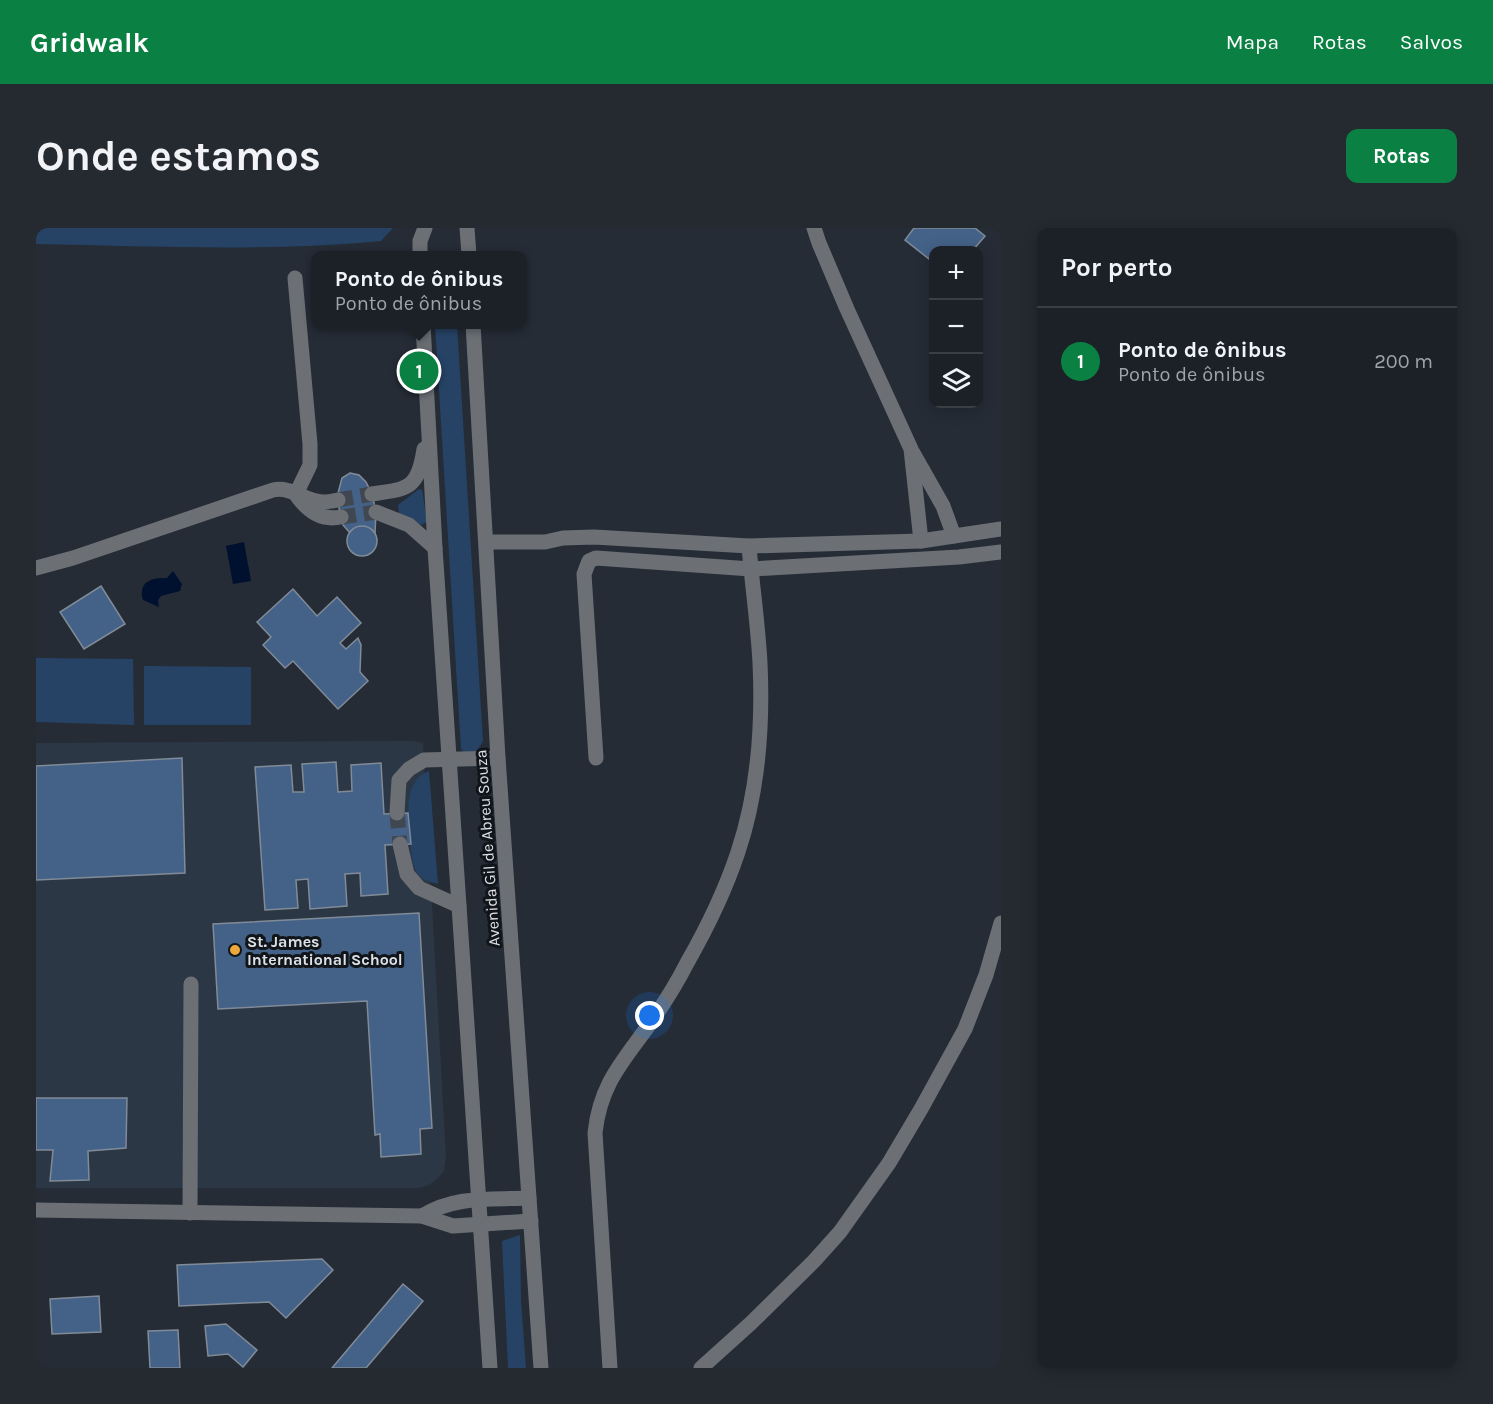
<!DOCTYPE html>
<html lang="pt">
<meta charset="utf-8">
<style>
:root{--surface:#1c2128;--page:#252930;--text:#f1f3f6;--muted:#a0a3a8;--line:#3a3e45;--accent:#0b8043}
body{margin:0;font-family:Karla,sans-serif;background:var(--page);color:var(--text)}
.controls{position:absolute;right:18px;top:18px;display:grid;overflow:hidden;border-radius:12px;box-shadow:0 3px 15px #0003}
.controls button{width:54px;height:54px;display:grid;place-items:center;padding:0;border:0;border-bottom:2px solid var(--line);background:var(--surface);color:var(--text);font:30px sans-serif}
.you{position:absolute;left:614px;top:788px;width:21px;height:21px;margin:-15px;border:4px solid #fff;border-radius:50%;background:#1a73e8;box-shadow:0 0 0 9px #1a73e833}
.badge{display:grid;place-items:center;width:39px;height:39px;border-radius:50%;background:var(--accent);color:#fff;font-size:20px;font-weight:700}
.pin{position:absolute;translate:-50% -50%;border:3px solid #fff;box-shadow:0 2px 6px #0006}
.popup{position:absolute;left:275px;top:23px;width:216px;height:78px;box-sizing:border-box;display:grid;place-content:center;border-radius:12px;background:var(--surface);filter:drop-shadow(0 2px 4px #0005);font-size:20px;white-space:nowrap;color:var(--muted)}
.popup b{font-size:22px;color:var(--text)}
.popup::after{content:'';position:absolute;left:50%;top:100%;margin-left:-12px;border:12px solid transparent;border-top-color:var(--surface)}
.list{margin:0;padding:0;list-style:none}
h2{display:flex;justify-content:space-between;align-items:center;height:78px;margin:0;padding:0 24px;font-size:26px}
h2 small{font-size:20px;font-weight:400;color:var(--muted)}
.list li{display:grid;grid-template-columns:39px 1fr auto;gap:18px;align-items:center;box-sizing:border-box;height:108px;padding:0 24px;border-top:2px solid var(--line)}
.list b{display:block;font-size:22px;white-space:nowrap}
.list p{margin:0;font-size:20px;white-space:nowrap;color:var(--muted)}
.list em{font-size:20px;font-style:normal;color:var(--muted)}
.icon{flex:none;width:33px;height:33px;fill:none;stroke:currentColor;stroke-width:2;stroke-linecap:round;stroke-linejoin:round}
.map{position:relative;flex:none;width:965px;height:1140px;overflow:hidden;border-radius:12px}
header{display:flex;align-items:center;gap:36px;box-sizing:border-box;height:84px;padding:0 30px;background:var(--accent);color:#fff}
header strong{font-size:28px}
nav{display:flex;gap:33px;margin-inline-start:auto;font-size:21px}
.intro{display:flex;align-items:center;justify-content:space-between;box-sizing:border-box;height:144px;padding:0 36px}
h1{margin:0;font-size:42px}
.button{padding:15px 27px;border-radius:12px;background:var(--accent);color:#fff;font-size:21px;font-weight:700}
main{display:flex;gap:36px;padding:0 36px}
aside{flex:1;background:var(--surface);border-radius:12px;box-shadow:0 3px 15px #0003}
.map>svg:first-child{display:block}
</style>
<header>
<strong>Gridwalk</strong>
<nav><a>Mapa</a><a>Rotas</a><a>Salvos</a></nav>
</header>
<div class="intro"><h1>Onde estamos</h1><a class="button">Rotas</a></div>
<main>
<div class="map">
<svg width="965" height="1140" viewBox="0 0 965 1140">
<rect width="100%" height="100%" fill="#252c36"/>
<polygon fill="#2c3746" points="376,513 387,515 410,929 408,943 401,951 393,957 382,960 0,960 0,515"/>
<g fill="#264366">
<path d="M0 0H357L345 13C231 24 115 18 0 16Z"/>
<polygon points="399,97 421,97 447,513 441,523 428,524 425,521"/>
<polygon points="383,261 386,262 391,294 385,297 363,285 362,277"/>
<polygon points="0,430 97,431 98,497 0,494"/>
<polygon points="108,438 215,439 215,497 108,497"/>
<path d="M393 543 402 656C395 654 386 652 382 646 375 636 375 621 374 610 372 587 367 553 393 543Z"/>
<polygon points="484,1007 485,1072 490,1140 472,1140 466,1013"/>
</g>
<g fill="#00102f">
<polygon points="208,314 215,353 197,356 190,318"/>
<path d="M137 343 146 356 144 363 125 368 122 372 123 379 107 372C102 354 115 349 131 350Z"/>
</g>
<g fill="#446288" stroke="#818b97" stroke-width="1.5">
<polygon points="878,0 939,0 949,8 937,22 898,22 898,35 869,12"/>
<polygon points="314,245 323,247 330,254 336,266 340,284 339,306 336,302 326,299 322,299 314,305 307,297 303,280 302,265 306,250"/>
<circle cx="326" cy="313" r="15"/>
<polygon points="65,358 89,396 48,421 24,384"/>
<polygon points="257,361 281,388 301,369 325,395 304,415 310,421 322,410 325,417 324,444 332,453 302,481 257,433 249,440 227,417 235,409 221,394"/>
<polygon points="146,530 149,645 0,652 0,538"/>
<polygon points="300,534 302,564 316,563 315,537 345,535 348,586 372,585 375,616 349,617 352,666 325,668 324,645 309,646 311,678 274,681 272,651 260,652 262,680 229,682 219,539 255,537 257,564 268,564 266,536"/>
<polygon points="383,685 396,900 384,901 385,926 345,929 344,906 339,907 331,773 182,781 177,696"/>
<polygon points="0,870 91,870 90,920 52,923 53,952 14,953 17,922 0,922"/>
<polygon points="286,1031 297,1042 250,1090 233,1074 143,1078 141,1037"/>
<polygon points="367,1056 387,1073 330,1140 296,1140"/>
<polygon points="63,1068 65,1104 16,1106 14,1071"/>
<polygon points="190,1096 221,1122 207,1139 192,1126 172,1128 169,1098"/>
<polygon points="142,1102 144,1140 114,1140 112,1103"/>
</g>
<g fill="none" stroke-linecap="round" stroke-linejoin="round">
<g stroke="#404751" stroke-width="15" stroke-dasharray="15 8" stroke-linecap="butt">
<polyline points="302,272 336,266"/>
<polyline points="305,289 340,284"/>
<polyline points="361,585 364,616"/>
</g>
<g stroke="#6c7075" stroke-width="15">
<polyline points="431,0 433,27"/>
<polyline points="778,0 783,15 811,81 875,221 885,313"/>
<polyline points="384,27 384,13 389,0"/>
<polyline points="259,50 274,216 274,237 260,266"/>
<polyline points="387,96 399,320 454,1140"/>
<polyline points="437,96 462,530 505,1140"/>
<polyline points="877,225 907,278 918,308"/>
<path d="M336 266C372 261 382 261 388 221"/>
<path d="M261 268C272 283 285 293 305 289"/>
<polyline points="340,284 373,297 399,320"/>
<polyline points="451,314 509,314 527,310 558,309 713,318 885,313 965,301"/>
<path d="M0 340 37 330 237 262C256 258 269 274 287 274 292 274 297 273 302 272"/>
<polyline points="560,530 548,346 553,333 560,330 715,341 923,329 965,324"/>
<polyline points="361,585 363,552 373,541 388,532 462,530"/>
<polyline points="364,616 371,646 383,660 423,678"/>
<polyline points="0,982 386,988 417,998 495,993"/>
<polyline points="154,985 155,756"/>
<path d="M386 988C421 967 454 972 493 970"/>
<path d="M574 1140 559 905C564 857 586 834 613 797 627 777 640 757 651 735 671 700 689 663 702 624 722 564 727 498 724 435 722 396 716 357 713 318"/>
<polyline points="665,1140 715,1095 778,1033 804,1004 853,935 885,881 929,801 950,747 965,695"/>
</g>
</g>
<circle fill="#eda83c" stroke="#111419" stroke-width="2" cx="199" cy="722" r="6"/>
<g text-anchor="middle" stroke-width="6" stroke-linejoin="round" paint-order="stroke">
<g font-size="16" fill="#dbe1e7" stroke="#111419">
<text transform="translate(451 620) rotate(-94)" y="6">Avenida Gil de Abreu Souza</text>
</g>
<g font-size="16" font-weight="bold" fill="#dbe1e7" stroke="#111419" text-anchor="start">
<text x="211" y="719">St. James<tspan x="211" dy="18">International School</tspan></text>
</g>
</g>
</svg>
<div class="controls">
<button>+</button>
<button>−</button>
<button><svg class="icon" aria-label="layers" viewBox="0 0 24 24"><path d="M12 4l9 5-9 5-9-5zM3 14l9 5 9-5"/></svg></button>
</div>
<div class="you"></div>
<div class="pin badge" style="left:383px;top:143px">1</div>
<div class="popup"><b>Ponto de ônibus</b>Ponto de ônibus</div>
</div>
<aside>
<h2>Por perto<small></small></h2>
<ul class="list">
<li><span class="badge">1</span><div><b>Ponto de ônibus</b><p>Ponto de ônibus</p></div><em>200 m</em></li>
</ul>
</aside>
</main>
